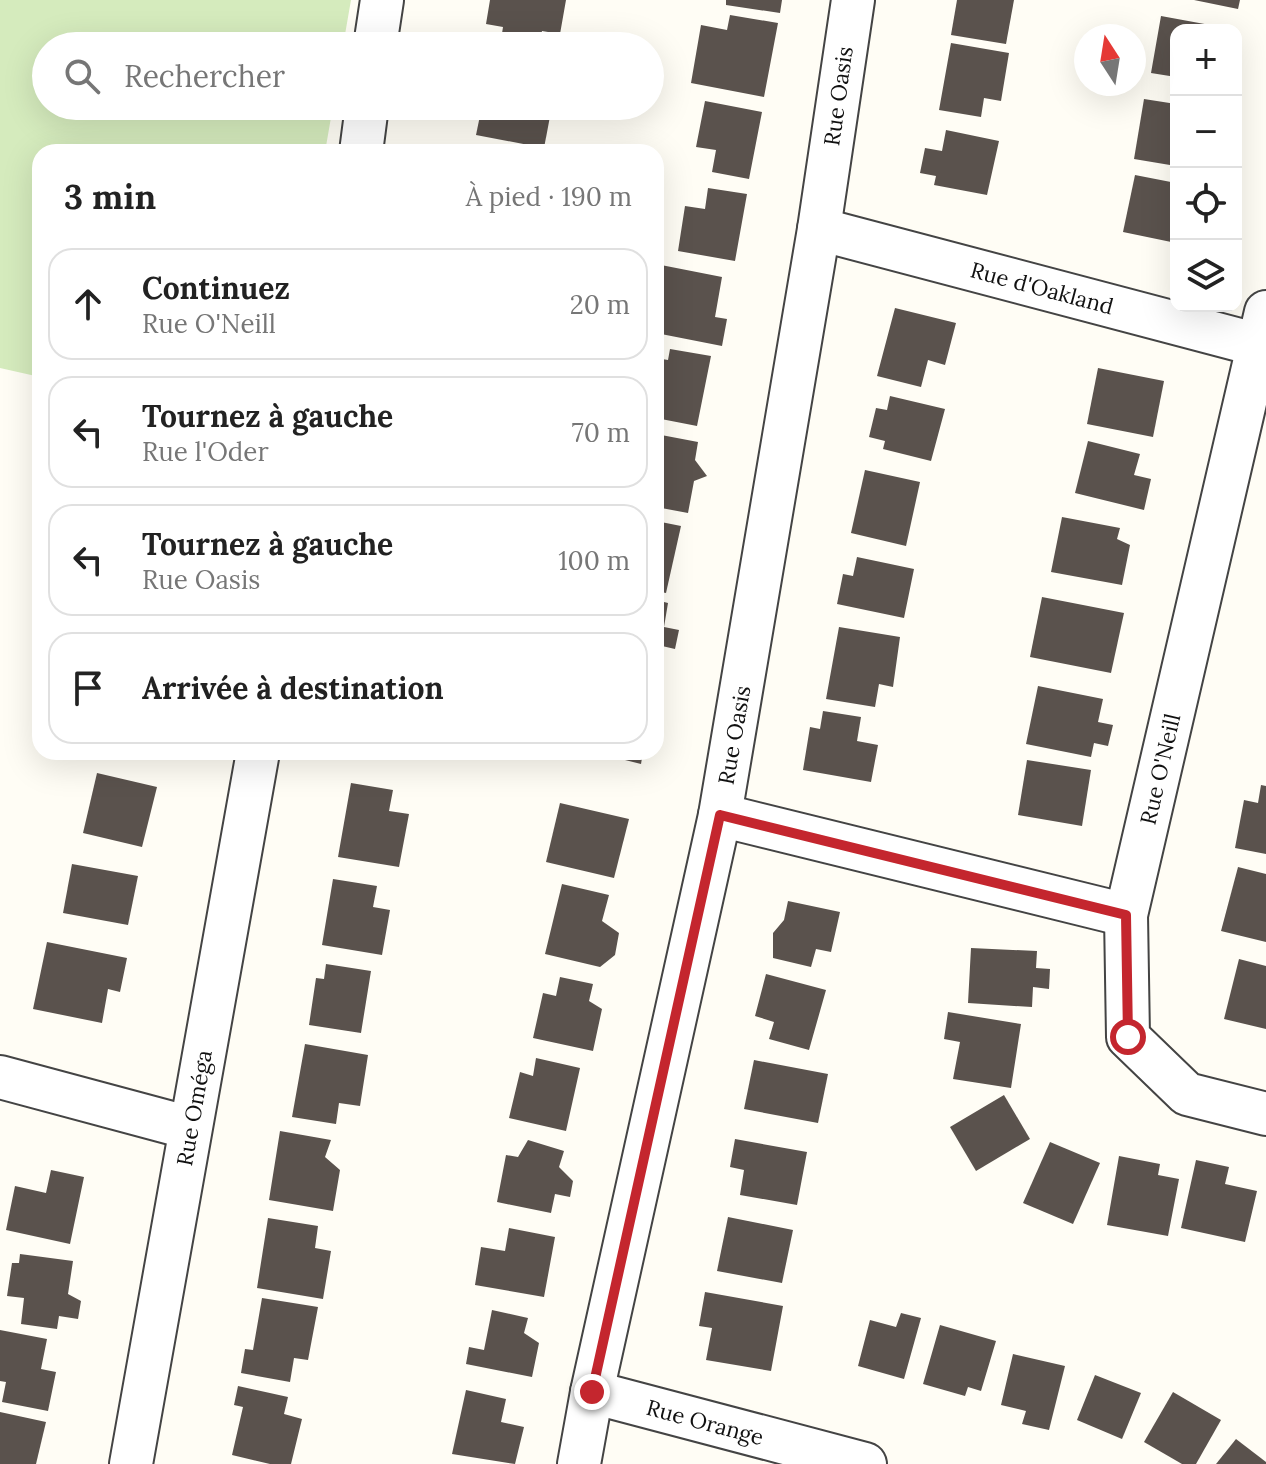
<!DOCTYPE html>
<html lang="fr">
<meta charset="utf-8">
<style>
:root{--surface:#fff;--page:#f6f6f6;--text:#222;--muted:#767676;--line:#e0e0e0}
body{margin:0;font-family:Lora,serif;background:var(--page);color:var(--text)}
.controls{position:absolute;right:24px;top:24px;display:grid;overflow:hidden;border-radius:16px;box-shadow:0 8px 32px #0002}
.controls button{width:72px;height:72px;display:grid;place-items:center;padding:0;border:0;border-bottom:2px solid var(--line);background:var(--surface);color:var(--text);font:40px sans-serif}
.compass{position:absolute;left:1074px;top:24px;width:72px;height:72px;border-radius:50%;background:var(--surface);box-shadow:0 8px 32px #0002;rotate:348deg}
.stop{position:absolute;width:24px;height:24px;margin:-18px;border:6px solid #c4262e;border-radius:50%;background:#fff}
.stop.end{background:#c4262e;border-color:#fff;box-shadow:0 2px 8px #0008}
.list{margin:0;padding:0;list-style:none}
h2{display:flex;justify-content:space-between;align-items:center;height:104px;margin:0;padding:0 32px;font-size:34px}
h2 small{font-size:26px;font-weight:400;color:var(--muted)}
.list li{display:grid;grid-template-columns:52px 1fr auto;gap:24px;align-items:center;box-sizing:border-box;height:112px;margin:0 16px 16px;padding:0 16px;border:2px solid var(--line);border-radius:24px}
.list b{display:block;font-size:30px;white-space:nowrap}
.list p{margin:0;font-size:26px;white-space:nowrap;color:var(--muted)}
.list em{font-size:26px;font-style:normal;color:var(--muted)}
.icon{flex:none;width:44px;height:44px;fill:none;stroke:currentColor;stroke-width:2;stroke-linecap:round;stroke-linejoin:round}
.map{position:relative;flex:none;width:1266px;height:1464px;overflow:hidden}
.search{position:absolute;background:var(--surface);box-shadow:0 8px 32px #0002;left:32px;top:32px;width:632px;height:88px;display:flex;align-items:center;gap:20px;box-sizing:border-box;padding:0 28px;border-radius:44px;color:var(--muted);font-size:30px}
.panel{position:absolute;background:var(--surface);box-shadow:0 8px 32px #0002;left:32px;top:144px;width:632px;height:616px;border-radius:24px}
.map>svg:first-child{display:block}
</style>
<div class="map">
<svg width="1266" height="1464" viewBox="0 0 1266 1464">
<rect width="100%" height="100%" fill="#fffdf5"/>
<polygon fill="#d5ebbd" points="0,0 351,0 343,46 46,46 46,106 333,106 325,152 40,152 40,377 0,368"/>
<g fill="#5a524d">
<polygon points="490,0 566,0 560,34 542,31 539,46 500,46 503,27 486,24"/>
<polygon points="726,0 782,0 780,13 726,5"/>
<polygon points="957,0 1014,0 1006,44 951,35"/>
<polygon points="1194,0 1240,0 1238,9"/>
<polygon points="730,15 778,23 764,97 691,83 701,25 727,30"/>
<polygon points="1161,16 1210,25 1209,30 1176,30 1176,77 1151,73"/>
<polygon points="951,43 1009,53 1001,101 984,98 981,117 939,110"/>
<polygon points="1144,99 1176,104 1176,166 1134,159"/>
<polygon points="705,101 762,112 749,179 712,172 716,150 696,147"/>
<polygon points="482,106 552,106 544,148 476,135"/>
<polygon points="946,130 999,141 987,195 934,185 936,176 920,173 925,148 942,151"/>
<polygon points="1135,175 1176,183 1176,243 1123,232"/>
<polygon points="708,188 747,194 735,261 678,251 685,206 705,209"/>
<polygon points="661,265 722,277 715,317 727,319 722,346 656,333 656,294"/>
<polygon points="895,308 956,323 945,365 928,360 921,387 877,376"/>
<polygon points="670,349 711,356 697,426 656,418 656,358 668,360"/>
<polygon points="1098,368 1164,381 1153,437 1087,424"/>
<polygon points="890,396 945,409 931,461 883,449 885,441 869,437 876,408 887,410"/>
<polygon points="656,434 698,442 695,460 707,476 694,481 688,513 656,507"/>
<polygon points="1088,441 1140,454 1134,475 1151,479 1144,510 1075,493"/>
<polygon points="865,470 920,482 906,546 851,533"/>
<polygon points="1062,517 1120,528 1117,539 1130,545 1122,585 1051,572"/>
<polygon points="656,521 681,526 666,593 656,591"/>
<polygon points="857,557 914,569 904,618 837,604 843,574 853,576"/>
<polygon points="1042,597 1124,613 1111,673 1030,657"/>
<polygon points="656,600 668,603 664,627 679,630 675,649 662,646 657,670"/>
<polygon points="839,627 900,637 893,687 879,684 875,707 826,699"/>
<polygon points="1038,686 1103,699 1098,722 1113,725 1108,746 1094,743 1091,757 1026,744"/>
<polygon points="823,711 861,717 857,741 878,745 871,782 803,770 810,727 820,729"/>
<polygon points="593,752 643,752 641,764"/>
<polygon points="1027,760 1091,770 1082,826 1018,815"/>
<polygon points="97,773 157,787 142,847 83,833"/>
<polygon points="351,783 393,790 389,811 409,814 399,867 338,857"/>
<polygon points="1261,785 1266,786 1266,854 1235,848 1244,800 1258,803"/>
<polygon points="560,803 629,819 614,878 546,862"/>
<polygon points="72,864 138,876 128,925 63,913"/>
<polygon points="1238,867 1266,874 1266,942 1221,931"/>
<polygon points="333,879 377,886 373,907 390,910 382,955 322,945"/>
<polygon points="562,884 609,895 602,921 619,933 615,955 600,967 545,954"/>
<polygon points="788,901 840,912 831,952 816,949 811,967 773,958 773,933 784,920"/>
<polygon points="47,942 127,958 120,992 108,989 102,1023 33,1009"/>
<polygon points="971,948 1037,951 1036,968 1050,969 1049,989 1033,987 1032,1007 968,1003"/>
<polygon points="1239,959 1266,966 1266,1029 1224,1019"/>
<polygon points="326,964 371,971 361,1033 309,1025 316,978 324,979"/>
<polygon points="766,974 826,990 809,1050 769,1039 774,1022 755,1016"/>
<polygon points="560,977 593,984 589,1001 602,1009 593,1051 533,1038 543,993 556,996"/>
<polygon points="948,1012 1021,1024 1011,1088 953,1079 960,1042 944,1039"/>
<polygon points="305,1044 368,1055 360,1106 339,1103 336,1124 292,1117"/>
<polygon points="536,1058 580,1068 566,1131 509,1118 520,1072 533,1076"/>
<polygon points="754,1060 828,1074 818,1123 744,1109"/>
<polygon points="1004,1095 1030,1139 976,1171 950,1127"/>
<polygon points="280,1131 331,1140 325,1157 340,1170 333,1211 269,1200"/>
<polygon points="735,1139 807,1152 797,1205 740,1195 744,1170 730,1167"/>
<polygon points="528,1140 564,1151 559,1167 573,1181 570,1197 555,1194 551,1213 497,1202 506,1155 518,1157"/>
<polygon points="1050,1142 1100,1163 1073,1224 1023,1203"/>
<polygon points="1119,1156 1160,1164 1158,1175 1179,1179 1168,1236 1107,1225"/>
<polygon points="1196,1160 1229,1167 1225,1184 1257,1191 1245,1242 1181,1228"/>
<polygon points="51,1170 84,1177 70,1244 6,1230 15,1186 46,1193"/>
<polygon points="728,1217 793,1230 782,1283 717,1271"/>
<polygon points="268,1218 318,1226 315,1248 331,1251 323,1299 257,1288"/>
<polygon points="509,1228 555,1237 544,1297 475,1285 481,1247 505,1251"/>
<polygon points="20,1254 73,1261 68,1294 81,1301 78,1319 59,1316 57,1329 21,1324 24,1298 7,1296 12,1263 19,1263"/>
<polygon points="705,1292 783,1306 771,1371 706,1360 712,1328 699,1326"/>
<polygon points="262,1298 318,1307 308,1360 294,1358 290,1382 241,1373 245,1349 253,1350"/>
<polygon points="492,1310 528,1318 524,1333 539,1343 532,1377 466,1364 469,1347 484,1350"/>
<polygon points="901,1313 921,1318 904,1379 858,1366 870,1320 896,1327"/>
<polygon points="940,1325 996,1341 981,1391 968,1387 965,1396 923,1384"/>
<polygon points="0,1330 47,1339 41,1369 56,1372 48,1411 2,1402 6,1382 0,1381"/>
<polygon points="1013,1354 1065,1366 1049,1430 1022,1424 1026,1411 1001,1405"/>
<polygon points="1095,1375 1141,1393 1122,1439 1077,1420"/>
<polygon points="238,1386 288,1397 284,1414 302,1419 291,1464 270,1464 232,1455 243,1407 234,1405"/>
<polygon points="466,1390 506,1399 501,1422 524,1427 515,1464 452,1454"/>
<polygon points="1173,1392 1221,1420 1196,1464 1182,1464 1144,1442"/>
<polygon points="0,1412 46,1422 36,1464 0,1464"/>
<polygon points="1236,1439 1266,1462 1266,1464 1216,1464"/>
</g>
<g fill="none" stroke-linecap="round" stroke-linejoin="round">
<g stroke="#444" stroke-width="46">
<g id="street">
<polyline points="375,46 382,0"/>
<polyline points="361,152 367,106"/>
<polyline points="819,229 1266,347"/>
<polyline points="1266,312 1126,915 1128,1037 1187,1094 1266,1114"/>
<polyline points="720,815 1126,915"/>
<polyline points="0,1077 190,1128"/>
<polyline points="592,1392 865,1464"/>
<polyline points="131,1464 258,752"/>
<polyline points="579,1464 592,1392 720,815 819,229 853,0"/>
</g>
</g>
<use href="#street" stroke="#fff" stroke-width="42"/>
</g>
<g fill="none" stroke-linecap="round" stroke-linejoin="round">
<polyline stroke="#c4262e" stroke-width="10" points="592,1392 720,815 1126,915 1128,1037"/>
</g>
<g text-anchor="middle" stroke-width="8" stroke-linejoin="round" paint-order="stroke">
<g font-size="22" fill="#111" stroke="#fff">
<text transform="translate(838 96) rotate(-82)" y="8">Rue Oasis</text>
<text transform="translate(1042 288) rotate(15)" y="8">Rue d'Oakland</text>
<text transform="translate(734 735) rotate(-80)" y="8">Rue Oasis</text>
<text transform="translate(1160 769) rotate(-77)" y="8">Rue O'Neill</text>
<text transform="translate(194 1108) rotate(-80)" y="8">Rue Oméga</text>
<text transform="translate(705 1422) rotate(15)" y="8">Rue Orange</text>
</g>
</g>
</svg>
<div class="controls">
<button>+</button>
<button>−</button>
<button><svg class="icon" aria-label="locate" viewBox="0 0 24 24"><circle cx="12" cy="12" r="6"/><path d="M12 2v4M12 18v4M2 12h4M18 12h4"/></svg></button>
<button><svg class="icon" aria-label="layers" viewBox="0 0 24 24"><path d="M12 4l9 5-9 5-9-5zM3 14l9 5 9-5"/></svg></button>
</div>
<svg class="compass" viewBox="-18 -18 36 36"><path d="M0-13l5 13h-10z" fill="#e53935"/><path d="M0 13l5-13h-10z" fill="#767676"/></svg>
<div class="stop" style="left:1128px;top:1037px"></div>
<div class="stop end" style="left:592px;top:1392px"></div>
<div class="search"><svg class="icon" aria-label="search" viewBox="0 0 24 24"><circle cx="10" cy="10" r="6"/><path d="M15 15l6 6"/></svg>Rechercher</div>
<section class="panel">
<h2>3 min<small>À pied · 190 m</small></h2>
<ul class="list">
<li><svg class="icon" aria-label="ahead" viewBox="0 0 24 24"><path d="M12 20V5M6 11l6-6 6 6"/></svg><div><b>Continuez</b><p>Rue O'Neill</p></div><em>20 m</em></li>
<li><svg class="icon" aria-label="left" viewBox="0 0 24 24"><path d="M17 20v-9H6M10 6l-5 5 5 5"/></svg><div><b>Tournez à gauche</b><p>Rue l'Oder</p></div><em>70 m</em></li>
<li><svg class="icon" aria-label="left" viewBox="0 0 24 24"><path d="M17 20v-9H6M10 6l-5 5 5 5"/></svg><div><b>Tournez à gauche</b><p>Rue Oasis</p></div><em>100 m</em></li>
<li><svg class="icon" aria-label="arrive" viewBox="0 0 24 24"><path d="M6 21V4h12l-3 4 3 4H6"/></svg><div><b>Arrivée à destination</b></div></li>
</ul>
</section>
</div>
